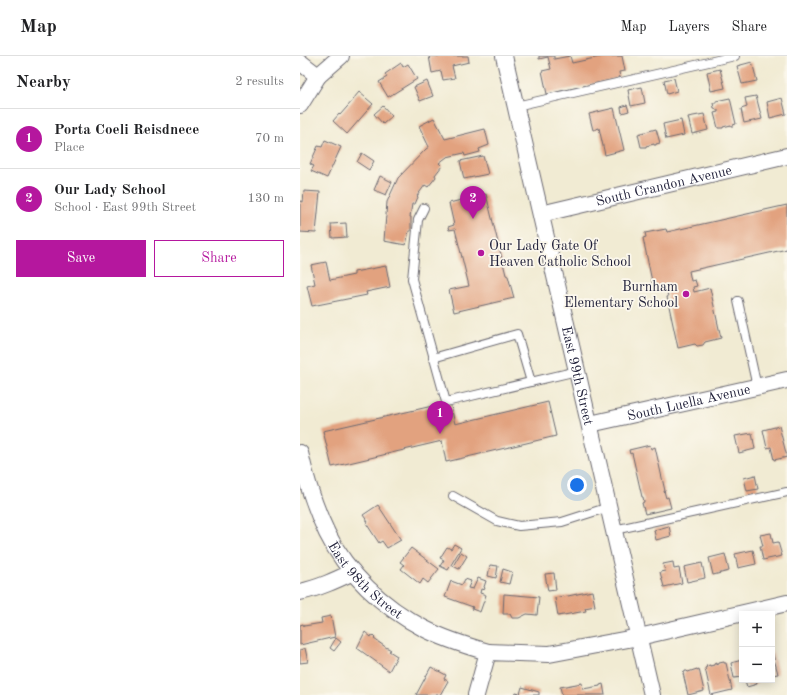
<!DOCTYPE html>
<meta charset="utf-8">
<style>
:root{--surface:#fff;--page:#f2f2f2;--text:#202124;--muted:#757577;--line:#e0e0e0;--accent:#b5179e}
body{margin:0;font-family:"Old Standard TT",serif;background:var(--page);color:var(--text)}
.controls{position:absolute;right:12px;bottom:12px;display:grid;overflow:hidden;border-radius:0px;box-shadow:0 2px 10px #0003}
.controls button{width:36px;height:36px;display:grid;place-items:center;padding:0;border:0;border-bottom:1px solid var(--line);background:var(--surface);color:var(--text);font:20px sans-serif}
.you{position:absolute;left:277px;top:429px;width:14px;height:14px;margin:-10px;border:3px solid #fff;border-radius:50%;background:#1a73e8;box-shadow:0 0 0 6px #1a73e833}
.badge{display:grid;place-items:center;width:26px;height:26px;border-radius:50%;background:var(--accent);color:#fff;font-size:13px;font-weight:700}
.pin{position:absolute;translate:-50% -33px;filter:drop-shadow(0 1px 2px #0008)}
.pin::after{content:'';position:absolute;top:21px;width:14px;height:12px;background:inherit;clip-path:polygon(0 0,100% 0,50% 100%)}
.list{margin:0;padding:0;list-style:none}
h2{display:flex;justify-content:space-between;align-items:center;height:52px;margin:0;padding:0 16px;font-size:17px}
h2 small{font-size:13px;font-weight:400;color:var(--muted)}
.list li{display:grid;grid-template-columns:26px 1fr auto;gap:12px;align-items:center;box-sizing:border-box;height:60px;padding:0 16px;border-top:1px solid var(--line)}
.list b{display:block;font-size:15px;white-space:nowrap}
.list p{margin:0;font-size:13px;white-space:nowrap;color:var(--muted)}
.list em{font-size:13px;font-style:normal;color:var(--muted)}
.actions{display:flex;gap:8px;padding:12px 16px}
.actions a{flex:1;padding:9px 0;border:1px solid var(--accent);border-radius:0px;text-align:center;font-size:14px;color:var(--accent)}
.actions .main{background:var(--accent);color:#fff}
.map{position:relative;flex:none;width:487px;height:639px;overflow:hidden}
header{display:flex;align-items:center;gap:24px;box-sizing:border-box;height:56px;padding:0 20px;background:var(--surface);border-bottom:1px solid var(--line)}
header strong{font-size:19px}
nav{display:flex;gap:22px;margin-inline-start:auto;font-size:14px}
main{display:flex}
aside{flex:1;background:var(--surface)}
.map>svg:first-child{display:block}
</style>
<header>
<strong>Map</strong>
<nav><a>Map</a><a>Layers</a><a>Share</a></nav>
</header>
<main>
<aside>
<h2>Nearby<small>2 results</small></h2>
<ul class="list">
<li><span class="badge">1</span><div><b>Porta Coeli Reisdnece</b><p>Place</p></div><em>70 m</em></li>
<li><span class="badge">2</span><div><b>Our Lady School</b><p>School · East 99th Street</p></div><em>130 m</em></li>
</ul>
<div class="actions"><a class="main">Save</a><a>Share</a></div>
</aside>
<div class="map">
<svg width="487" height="639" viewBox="0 0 487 639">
<rect width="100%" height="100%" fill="#fbf7ec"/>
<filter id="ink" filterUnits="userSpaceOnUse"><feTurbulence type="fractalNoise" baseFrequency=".025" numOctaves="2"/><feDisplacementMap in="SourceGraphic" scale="8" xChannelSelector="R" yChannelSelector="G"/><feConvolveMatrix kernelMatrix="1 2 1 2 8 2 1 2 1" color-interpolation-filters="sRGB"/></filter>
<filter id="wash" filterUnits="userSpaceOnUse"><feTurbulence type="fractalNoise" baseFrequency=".012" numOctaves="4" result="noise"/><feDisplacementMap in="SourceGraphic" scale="16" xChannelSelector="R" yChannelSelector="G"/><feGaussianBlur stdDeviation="0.9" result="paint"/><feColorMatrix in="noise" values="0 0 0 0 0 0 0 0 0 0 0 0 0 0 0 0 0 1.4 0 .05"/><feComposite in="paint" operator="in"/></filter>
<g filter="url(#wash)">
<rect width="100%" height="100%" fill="#f1ebd3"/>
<g id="blocks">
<g fill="#e2a27f">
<polygon points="129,0 168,0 169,6 152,10 155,22 143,24 141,15 132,17"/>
<polygon points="239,0 254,0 254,3 270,0 272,7 304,0 322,0 325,15 319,16 320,22 247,38 242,15 251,13 248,1 239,3"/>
<polygon points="452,6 457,25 442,28 437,10"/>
<polygon points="101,7 103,11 108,8 117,23 88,41 79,26 87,21 85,18"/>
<polygon points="420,13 425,32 411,35 407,16"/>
<polygon points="374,22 377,35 367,38 364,24"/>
<polygon points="127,25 133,40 120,45 114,31"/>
<polygon points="342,31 345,47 331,50 328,34"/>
<polygon points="59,36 73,48 47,78 33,65 39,58 40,59 54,43 54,42"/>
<polygon points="456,40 462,63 444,67 441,53 447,51 445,42"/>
<polygon points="430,42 436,68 433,69 433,70 431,70 431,69 423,71 423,72 418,72 414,57 418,56 418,54 416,54 415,52 414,52 413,47 416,47 416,45"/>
<polygon points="482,42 486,58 470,62 467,46"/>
<polygon points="327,49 329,55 322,57 321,51"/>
<polygon points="83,50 92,60 83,68 74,58"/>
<polygon points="314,52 324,94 305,99 299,72 293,74 289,58"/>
<polygon points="404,58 408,74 392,78 388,61"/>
<polygon points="134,62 145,83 185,73 189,89 179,93 180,96 165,100 164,97 147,101 139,107 142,110 135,119 136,121 128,131 125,129 117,140 118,141 115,148 112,148 110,161 111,161 111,175 109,175 106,189 84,185 87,146 98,122 126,93 129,91 119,70"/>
<polygon points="381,64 384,79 366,83 363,68"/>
<polygon points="356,73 360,87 356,88 356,89 354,89 354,88 346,90 346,91 341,91 338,78"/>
<polygon points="25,84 41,91 27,122 11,115 14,110 10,108 18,90 22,91"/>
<polygon points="62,97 74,105 69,114 57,106"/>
<polygon points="183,100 188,118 164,123 160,105"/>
<polygon points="80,120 92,126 86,139 74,134"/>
<polygon points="4,135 20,136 16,177 0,176 0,145 3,146"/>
<polygon points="186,138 206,219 208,220 214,242 154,256 149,234 169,230 155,173 149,174 148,171 154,169 149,147"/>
<polygon points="487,149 487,193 389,215 391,225 395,224 397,230 393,231 394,236 410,232 421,282 405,286 403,289 397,290 395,288 378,292 367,241 368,241 366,232 354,235 343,182 346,181 345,177 366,173 367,176"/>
<polygon points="46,167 47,181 32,182 31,168"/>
<polygon points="26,206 30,224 54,219 54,216 86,210 90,231 66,236 67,239 12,250 7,230 15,228 11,209"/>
<polygon points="150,346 155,368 248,346 256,380 146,406 142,385 32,411 23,375"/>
<polygon points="479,370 487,401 474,404 471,391 467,392 463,374"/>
<polygon points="452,377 455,393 439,397 435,380"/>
<polygon points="350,389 351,393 355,391 365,435 364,435 366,442 368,441 371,452 345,458 342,447 344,446 343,441 342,441 332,397 330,398 329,394"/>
<polygon points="455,419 458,433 447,435 444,422"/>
<polygon points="78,449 101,484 87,492 82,485 79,487 66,467 68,466 63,459"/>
<polygon points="369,470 371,480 356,484 354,474"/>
<polygon points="471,477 473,487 478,486 482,500 463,504 460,490 463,490 460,479"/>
<polygon points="154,488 161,492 148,514 140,510 144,504 140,502 147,491 151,493"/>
<polygon points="111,492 139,513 128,527 123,523 120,528 101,513 104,509 100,506"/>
<polygon points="453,494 456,508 438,512 435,498"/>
<polygon points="161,496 167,500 159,513 153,510"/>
<polygon points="425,498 429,515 413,519 409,502"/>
<polygon points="373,506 374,513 379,512 382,527 364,531 360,516 365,515 363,508"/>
<polygon points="402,507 405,522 387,526 384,511"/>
<polygon points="190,509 198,510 196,522 188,520"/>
<polygon points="203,513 212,516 209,528 200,526"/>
<polygon points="254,517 256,534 248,535 245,518"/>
<polygon points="178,522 186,525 184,531 185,532 184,534 181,533 180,537 186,539 180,556 172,553 173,551 145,541 151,525 162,529 165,523 171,525 168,532 173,533"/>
<polygon points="292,535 295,550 285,552 286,555 258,560 255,542 263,540 263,541"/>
<polygon points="204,538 239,541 237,559 227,558 219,562 212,562 210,558 203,558"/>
<polygon points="31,560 35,581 0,589 0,569 3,568 4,570 22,567 21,562"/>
<polygon points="65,576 71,581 72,579 75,582 74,583 87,592 88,592 91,594 89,595 97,600 89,615 57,592"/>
<polygon points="36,582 41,586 34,595 30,592"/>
<polygon points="5,592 8,606 0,607 0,594"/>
<polygon points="472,595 478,618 472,619"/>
<polygon points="442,604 442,621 434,622 431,607"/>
<polygon points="424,606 424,607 426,607 432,634 411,639 405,612 407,611 406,610 410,609 410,610 414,609 414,608 416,607 416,609 419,608 419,607"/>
<polygon points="131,611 146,619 144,623 148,625 140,639 116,639"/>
<polygon points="397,613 397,614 399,613 404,635 388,639 383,617 385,616 385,615 387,615 388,616"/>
<polygon points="445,624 456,624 457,628 447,631"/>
<polygon points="282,627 283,633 300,630 300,629 303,628 305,639 262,639 260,631"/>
<polygon points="222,631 239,636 239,639 215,639 216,637 220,638"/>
</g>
</g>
</g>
<g filter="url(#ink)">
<use href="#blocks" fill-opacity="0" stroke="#6a6870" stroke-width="1"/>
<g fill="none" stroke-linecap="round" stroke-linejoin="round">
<g stroke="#6a6870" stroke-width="10">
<g id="lane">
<polyline points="216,50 435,0"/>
<polyline points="124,152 118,164 112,223 146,346 277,315"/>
<polyline points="438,245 457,331"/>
<polyline points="133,302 217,278 231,326"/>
<polyline points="153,440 197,465 219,470 262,466 309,451"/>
<polyline points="314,474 487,436"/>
</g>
</g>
<g stroke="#6a6870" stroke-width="18">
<g id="street">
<path id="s1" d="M204 0 352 639"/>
<polyline points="0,6 18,20 41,0"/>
<polyline points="0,49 18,20"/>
<path id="s2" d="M241 158 487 100"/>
<path id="s3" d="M290 368 487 324"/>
<path id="s4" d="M0 397C6 424 15 452 27 477 47 518 83 551 123 572 142 582 167 590 188 596"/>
<path d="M0 536C19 532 36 524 53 516"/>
<polyline points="176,639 188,596 249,598 339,581 487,547"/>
</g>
</g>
<use href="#lane" stroke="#fff" stroke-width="8"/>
<use href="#street" stroke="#fff" stroke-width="16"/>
</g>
</g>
<g fill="#b5179e" stroke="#fbf7ec" stroke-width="1.5">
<circle cx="181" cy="197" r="4"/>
<circle cx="386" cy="238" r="4"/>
</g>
<g text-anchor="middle" stroke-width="3.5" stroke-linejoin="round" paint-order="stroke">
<g font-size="14" fill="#22223b" stroke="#fbf7ec">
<text dy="5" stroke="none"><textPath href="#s2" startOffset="126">South Crandon Avenue</textPath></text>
<text dy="5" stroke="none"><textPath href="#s1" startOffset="328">East 99th Street</textPath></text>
<text dy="5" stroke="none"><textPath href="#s3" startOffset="101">South Luella Avenue</textPath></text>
<text dy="5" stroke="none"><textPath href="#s4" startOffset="146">East 98th Street</textPath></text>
</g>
<g font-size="14" fill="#22223b" stroke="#fbf7ec" text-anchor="start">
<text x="189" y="194">Our Lady Gate Of<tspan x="189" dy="16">Heaven Catholic School</tspan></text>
<text x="378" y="235" text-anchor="end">Burnham<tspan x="378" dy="16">Elementary School</tspan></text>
</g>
</g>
</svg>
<div class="controls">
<button>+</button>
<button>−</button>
</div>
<div class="you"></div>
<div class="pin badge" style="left:140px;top:378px">1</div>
<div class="pin badge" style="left:173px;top:163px">2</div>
</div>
</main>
